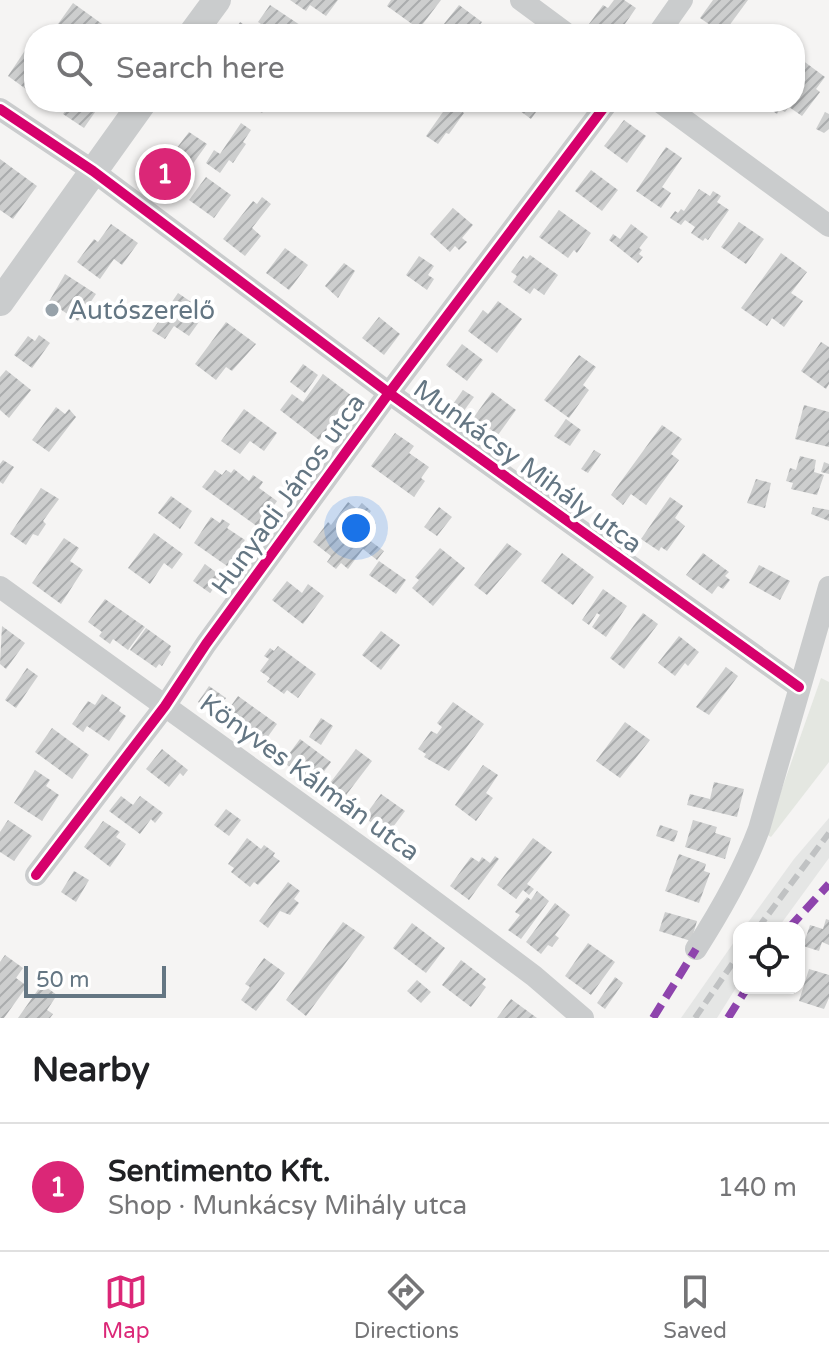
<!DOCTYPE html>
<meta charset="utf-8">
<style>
:root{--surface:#fff;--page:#f6f6f6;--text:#202124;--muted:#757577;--line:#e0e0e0;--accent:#db2777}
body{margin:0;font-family:"Varela Round",sans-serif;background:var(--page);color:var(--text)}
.controls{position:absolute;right:24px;bottom:24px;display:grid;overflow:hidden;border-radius:16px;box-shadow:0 2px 6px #0004}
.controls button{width:72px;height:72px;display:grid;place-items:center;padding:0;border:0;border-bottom:2px solid var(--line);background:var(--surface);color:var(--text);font:40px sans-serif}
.scale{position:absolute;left:24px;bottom:20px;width:142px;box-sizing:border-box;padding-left:8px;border:4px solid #647683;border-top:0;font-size:22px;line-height:28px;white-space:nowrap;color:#647683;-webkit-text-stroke:6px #fff;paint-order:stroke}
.you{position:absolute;left:356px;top:528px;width:28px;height:28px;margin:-20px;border:6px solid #fff;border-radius:50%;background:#1a73e8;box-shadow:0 0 0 12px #1a73e833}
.badge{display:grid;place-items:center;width:52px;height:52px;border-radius:50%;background:var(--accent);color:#fff;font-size:26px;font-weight:700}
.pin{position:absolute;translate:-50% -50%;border:4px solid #fff;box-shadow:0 2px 8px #0006}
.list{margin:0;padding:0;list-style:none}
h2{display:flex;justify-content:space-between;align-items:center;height:104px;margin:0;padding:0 32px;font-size:34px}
h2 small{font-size:26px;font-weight:400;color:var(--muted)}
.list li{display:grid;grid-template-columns:52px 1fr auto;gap:24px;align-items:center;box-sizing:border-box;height:128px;padding:0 32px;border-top:2px solid var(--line)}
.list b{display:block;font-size:30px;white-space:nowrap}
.list p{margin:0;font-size:26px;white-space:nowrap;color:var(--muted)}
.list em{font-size:26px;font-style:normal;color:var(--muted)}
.icon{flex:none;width:44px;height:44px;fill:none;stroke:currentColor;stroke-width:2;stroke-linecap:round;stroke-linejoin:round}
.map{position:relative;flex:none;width:829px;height:1018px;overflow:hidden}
.search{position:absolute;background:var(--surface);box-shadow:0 2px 6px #0004;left:24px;right:24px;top:24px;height:88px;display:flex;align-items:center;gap:20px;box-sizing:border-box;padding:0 28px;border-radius:32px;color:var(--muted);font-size:30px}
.sheet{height:232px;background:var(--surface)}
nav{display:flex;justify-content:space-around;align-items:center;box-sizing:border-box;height:112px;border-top:2px solid var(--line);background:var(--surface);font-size:22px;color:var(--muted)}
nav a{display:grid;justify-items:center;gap:4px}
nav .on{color:var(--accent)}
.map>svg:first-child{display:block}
</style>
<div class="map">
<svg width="829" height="1018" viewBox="0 0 829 1018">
<defs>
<pattern id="building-hatch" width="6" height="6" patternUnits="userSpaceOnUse" patternTransform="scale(2)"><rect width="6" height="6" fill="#cdcece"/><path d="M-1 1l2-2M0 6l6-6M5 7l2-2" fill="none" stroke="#aaacad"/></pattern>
</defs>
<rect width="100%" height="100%" fill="#f5f4f3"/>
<g fill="#e5e6e5">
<polygon points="829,818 829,858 778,928 744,928 794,859"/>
<polygon points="739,935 739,983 717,1018 681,1018"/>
</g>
<polygon fill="#e4e7e1" points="821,678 829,682 829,762 771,837 766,834"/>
<g fill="url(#building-hatch)">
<polygon points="290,0 338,0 326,16 310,5 306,11"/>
<polygon points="391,0 441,0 419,29 387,6"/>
<polygon points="614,0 624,0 636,8 618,34 603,34 589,24 603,5 608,8"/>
<polygon points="713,0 748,0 723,34 700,18"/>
<polygon points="73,3 116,34 56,34 53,31"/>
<polygon points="270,5 300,25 293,34 259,33 264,26 258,22"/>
<polygon points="459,5 482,22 473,34 458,34 454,30 451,34 436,34"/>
<polygon points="240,22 258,34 233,32"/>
<polygon points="26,49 34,54 34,86 30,92 8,76"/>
<polygon points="798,57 825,77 816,89 820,92 802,116 789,107 785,112 780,109 777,114 764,105 766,102 795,102 795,62"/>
<polygon points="71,102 102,102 84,128 63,114"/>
<polygon points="246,102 270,102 262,113"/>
<polygon points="450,102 461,102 457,108 464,113 449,134 446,133 438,144 426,136"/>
<polygon points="462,102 489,102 483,111"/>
<polygon points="508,102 537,102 541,105 531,119"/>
<polygon points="825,112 829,114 829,129 824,133 816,129"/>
<polygon points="624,120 646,136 627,163 604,146"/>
<polygon points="241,123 251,130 243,142 246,144 233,163 229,160 220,173 206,163 214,150 220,154"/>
<polygon points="189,132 207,144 165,203 137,183 155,158 164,165"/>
<polygon points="666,147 682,158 662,187 671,193 661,208 636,191"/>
<polygon points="0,159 37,186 13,219 0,210"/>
<polygon points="591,170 618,190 602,211 575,191"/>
<polygon points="206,177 231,195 214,218 189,200"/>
<polygon points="699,189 710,196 713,191 721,196 717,202 729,210 708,240 705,238 703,241 691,233 695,227 685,220 681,225 670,218 675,211 678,213 681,209 684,211"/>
<polygon points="262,197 271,204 252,228 261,236 245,256 223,239 253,201 257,204"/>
<polygon points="453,208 473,225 462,238 467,242 459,250 455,246 450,252 430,234"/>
<polygon points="559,210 591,233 577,253 574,250 568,258 539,237"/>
<polygon points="739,222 764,239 746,264 721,247"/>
<polygon points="111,224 138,243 122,265 114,259 100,279 77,262 94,239 98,242"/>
<polygon points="631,224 648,237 639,248 642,250 639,254 643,257 638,263 609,240 613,234 620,239"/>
<polygon points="285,248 308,265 289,290 266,273"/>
<polygon points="781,253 807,272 791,293 803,301 784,327 772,318 767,326 741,308"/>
<polygon points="530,255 558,275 544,295 534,288 530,294 513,282 517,276 511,272 523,256 527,259"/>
<polygon points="419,256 434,266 428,275 434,279 427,290 406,275"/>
<polygon points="344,263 355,271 338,298 325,286"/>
<polygon points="65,274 96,294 78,321 60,309 54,319 43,312"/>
<polygon points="178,293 206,312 189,336 174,326 165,339 152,331"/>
<polygon points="498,301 522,319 497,353 468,331 483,310 488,314"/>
<polygon points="379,317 400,334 384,355 362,338"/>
<polygon points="226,322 256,344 232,371 226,367 216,380 195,364"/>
<polygon points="39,335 50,343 32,368 14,355 28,336 35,341"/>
<polygon points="821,342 829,347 829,384 826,389 801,371"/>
<polygon points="462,344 483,360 467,381 446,365"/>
<polygon points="579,355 596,367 583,385 589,390 569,418 544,400"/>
<polygon points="303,364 318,375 305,393 290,382"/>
<polygon points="6,370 31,390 9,418 0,410 0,377"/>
<polygon points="323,374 352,396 319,440 280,410 292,394 303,402"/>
<polygon points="463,390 474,397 463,412 453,404"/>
<polygon points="492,392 516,410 498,435 474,417"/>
<polygon points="804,405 829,412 829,447 795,439"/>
<polygon points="56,407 65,414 69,409 76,417 49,452 32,440"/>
<polygon points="244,409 277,433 264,451 250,441 240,454 221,441"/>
<polygon points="566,419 581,430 570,446 554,436"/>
<polygon points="662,425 682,439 671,454 679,460 646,505 631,494 623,505 611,495"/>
<polygon points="395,433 414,446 409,453 429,467 421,478 425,481 414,497 371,466"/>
<polygon points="594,450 601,454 588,473 581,469"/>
<polygon points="800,456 816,460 814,472 824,475 817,495 791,489 793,483 786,481 790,468 796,470"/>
<polygon points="3,460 14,467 3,484 0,482 0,464"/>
<polygon points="824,462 829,464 829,474 821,472"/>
<polygon points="234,469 249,481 253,475 263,482 259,488 277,501 258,527 202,487 215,470 222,475 226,470 231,473"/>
<polygon points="756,479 771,483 765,508 747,503"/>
<polygon points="41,488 59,499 43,521 46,524 38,536 33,534 26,545 10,534"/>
<polygon points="171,496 192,511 180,529 158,513"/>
<polygon points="670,497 683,506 675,518 685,526 667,551 661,547 659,551 641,539"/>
<polygon points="348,502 357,509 362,503 371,511 367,516 376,523 365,537 384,551 377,560 363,549 348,569 341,563 336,569 327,562 331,556 313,542 328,522 331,525"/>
<polygon points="439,507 452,517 437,536 424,527"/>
<polygon points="813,507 829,510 829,521 811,514"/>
<polygon points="211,517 220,523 222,519 230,524 227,528 245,540 227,566 194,543"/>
<polygon points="154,533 183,554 172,569 164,563 150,584 128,568"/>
<polygon points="64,538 79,548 70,561 83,570 61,604 32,583"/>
<polygon points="507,543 522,554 487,595 474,585"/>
<polygon points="440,548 465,568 433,606 412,588 419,580 415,577"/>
<polygon points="562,553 594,577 573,605 541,581"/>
<polygon points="703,553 729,572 725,576 730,580 723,589 718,586 712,594 686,575"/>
<polygon points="379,561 406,580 396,594 369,575"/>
<polygon points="205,564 222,577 210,593 193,581"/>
<polygon points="759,565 790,581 780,600 749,583"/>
<polygon points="287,581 302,593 308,584 324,596 303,624 272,600"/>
<polygon points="603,589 627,606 606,637 592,627 600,615 597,613 589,625 582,620"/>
<polygon points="105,599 145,627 128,650 113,639 110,644 99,636 102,632 88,622"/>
<polygon points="643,613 658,624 624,669 610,658"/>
<polygon points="2,626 25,643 6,669 0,664"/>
<polygon points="146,628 171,646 169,650 171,652 162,666 159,664 156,668 130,650"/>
<polygon points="381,631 400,645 381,670 362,655"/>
<polygon points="679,636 699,652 688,666 685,663 675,676 658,663"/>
<polygon points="278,646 316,674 298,698 287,690 284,694 267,682 270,678 260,671 269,659 264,656 270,648 274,651"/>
<polygon points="726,667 738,676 709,715 696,707"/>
<polygon points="27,668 38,676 16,708 5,700"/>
<polygon points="209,686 226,698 214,714 198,702"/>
<polygon points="102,694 121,707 119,711 126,716 109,741 87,726 83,732 72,724 88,701 95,705"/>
<polygon points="238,696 277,724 259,749 221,720"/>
<polygon points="453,702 484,724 449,771 424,757 426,754 418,749 431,731 437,734 442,727 437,723"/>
<polygon points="321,718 333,726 321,745 309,737"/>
<polygon points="625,722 650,740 620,778 596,761"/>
<polygon points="52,728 89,755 72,779 35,752"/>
<polygon points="300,739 331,762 314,785 283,762"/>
<polygon points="162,749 188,770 183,776 180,773 169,787 146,769"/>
<polygon points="356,749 372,761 343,799 327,787"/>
<polygon points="483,765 498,775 486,793 493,798 476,821 455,805"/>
<polygon points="35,770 50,780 46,786 59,795 42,821 14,803"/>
<polygon points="714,782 744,789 737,817 687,805 690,794 710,799"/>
<polygon points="381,794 405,811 387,835 364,817"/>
<polygon points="121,796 133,805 140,796 163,813 155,823 151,819 140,834 109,811"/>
<polygon points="226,809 241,820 229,836 214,825"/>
<polygon points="8,820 32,836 14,861 0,852 0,832"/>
<polygon points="693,820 717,827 715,833 731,838 725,859 685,847"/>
<polygon points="103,821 120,832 116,837 126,844 110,867 84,847"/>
<polygon points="660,825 678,831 674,842 656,836"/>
<polygon points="247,838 261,849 264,845 275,853 273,856 280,861 258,885 254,882 250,887 231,872 234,868 228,864"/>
<polygon points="533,838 552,852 527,884 534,889 529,895 523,890 516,899 497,885"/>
<polygon points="679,854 706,864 704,871 710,873 699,903 665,891"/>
<polygon points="495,856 499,859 469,900 450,886 471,857 479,862 482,857 490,863"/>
<polygon points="74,871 89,880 76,902 61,892"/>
<polygon points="288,882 300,891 294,899 299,903 290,915 280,911 268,928 259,921"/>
<polygon points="537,891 549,901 521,939 508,930 520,915 515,912 527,897 531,900"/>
<polygon points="555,903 570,915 555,935 559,938 552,947 548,945 541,954 526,942"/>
<polygon points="665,912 697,921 691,941 659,931"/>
<polygon points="826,919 829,920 829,945 822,942 819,951 803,946 810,925 823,929"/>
<polygon points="343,922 365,937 306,1016 286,1000"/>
<polygon points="412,923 445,948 426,973 393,948"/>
<polygon points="588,943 615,962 591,995 565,976"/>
<polygon points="5,955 23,968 16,978 27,986 4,1018 0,1018 0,962"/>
<polygon points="264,958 285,973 256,1011 241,1000 250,987 245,984"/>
<polygon points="461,960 486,979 482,984 486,987 471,1007 442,985"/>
<polygon points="809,969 829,975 829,998 824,1009 799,1001"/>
<polygon points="615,977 623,983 605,1009 597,1003"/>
<polygon points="417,980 431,992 421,1003 407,991"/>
<polygon points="42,984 57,995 47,1010 53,1014 50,1018 18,1018"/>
<polygon points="511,999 537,1018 497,1018"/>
</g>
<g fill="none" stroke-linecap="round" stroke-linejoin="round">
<g stroke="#cacccd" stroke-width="22">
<polyline points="521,0 567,34"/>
<polyline points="658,34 682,0"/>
<polyline points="660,102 829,226"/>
<polyline points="0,109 93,171 389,393 799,687"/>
<polyline points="0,587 384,864 534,976 583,1018"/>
<polyline points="36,875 165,706 206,644 389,393 608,102"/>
<path d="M696 949C721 910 743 872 759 829L829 587"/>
</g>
<g stroke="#cacccd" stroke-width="28">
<polyline points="192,34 217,0"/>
<polyline points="0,302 143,102"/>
</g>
<g stroke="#c0c2c3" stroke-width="6" stroke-dasharray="12 6" stroke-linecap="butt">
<polyline points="758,928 829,833"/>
<polyline points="695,1018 739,954"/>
</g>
<g stroke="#8e44ad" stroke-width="8" stroke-dasharray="16 8" stroke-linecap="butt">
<polyline points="789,928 829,884"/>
<polyline points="653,1018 696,949"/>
<polyline points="728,1018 747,988"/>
</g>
<g stroke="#fff" stroke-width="15">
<g id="cycleway">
<polyline points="0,109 93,171 389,393 799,687"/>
<polyline points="36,875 165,706 206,644 389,393 608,102"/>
</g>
</g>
<use href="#cycleway" stroke="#d6006c" stroke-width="10"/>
</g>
<circle fill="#97a2aa" stroke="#fff" stroke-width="3" cx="52" cy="310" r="8"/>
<g text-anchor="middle" stroke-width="8" stroke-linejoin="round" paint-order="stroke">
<g font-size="26" fill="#647683" stroke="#fff" text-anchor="start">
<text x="68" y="319">Autószerelő</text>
</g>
<g font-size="26" fill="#647683" stroke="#fff">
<text transform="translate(528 466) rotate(36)" y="9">Munkácsy Mihály utca</text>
<text transform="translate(288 494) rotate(-54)" y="9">Hunyadi János utca</text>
<text transform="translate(310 777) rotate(36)" y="9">Könyves Kálmán utca</text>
</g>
</g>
</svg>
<div class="controls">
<button><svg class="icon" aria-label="locate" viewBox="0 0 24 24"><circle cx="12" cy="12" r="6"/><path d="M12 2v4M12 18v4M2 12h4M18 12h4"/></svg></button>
</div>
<div class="scale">50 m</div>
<div class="you"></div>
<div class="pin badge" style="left:165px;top:174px">1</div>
<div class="search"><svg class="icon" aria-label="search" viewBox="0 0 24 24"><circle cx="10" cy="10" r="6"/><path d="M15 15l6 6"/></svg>Search here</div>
</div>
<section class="sheet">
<h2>Nearby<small></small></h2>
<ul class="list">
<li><span class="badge">1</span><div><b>Sentimento Kft.</b><p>Shop · Munkácsy Mihály utca</p></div><em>140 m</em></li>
</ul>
</section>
<nav>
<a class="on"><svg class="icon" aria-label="map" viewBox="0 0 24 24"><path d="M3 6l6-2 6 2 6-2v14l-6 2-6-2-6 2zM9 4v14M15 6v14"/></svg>Map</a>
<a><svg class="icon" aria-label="directions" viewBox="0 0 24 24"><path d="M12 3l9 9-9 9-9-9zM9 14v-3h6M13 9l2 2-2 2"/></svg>Directions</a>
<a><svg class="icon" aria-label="saved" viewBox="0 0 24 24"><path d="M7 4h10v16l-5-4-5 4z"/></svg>Saved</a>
</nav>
